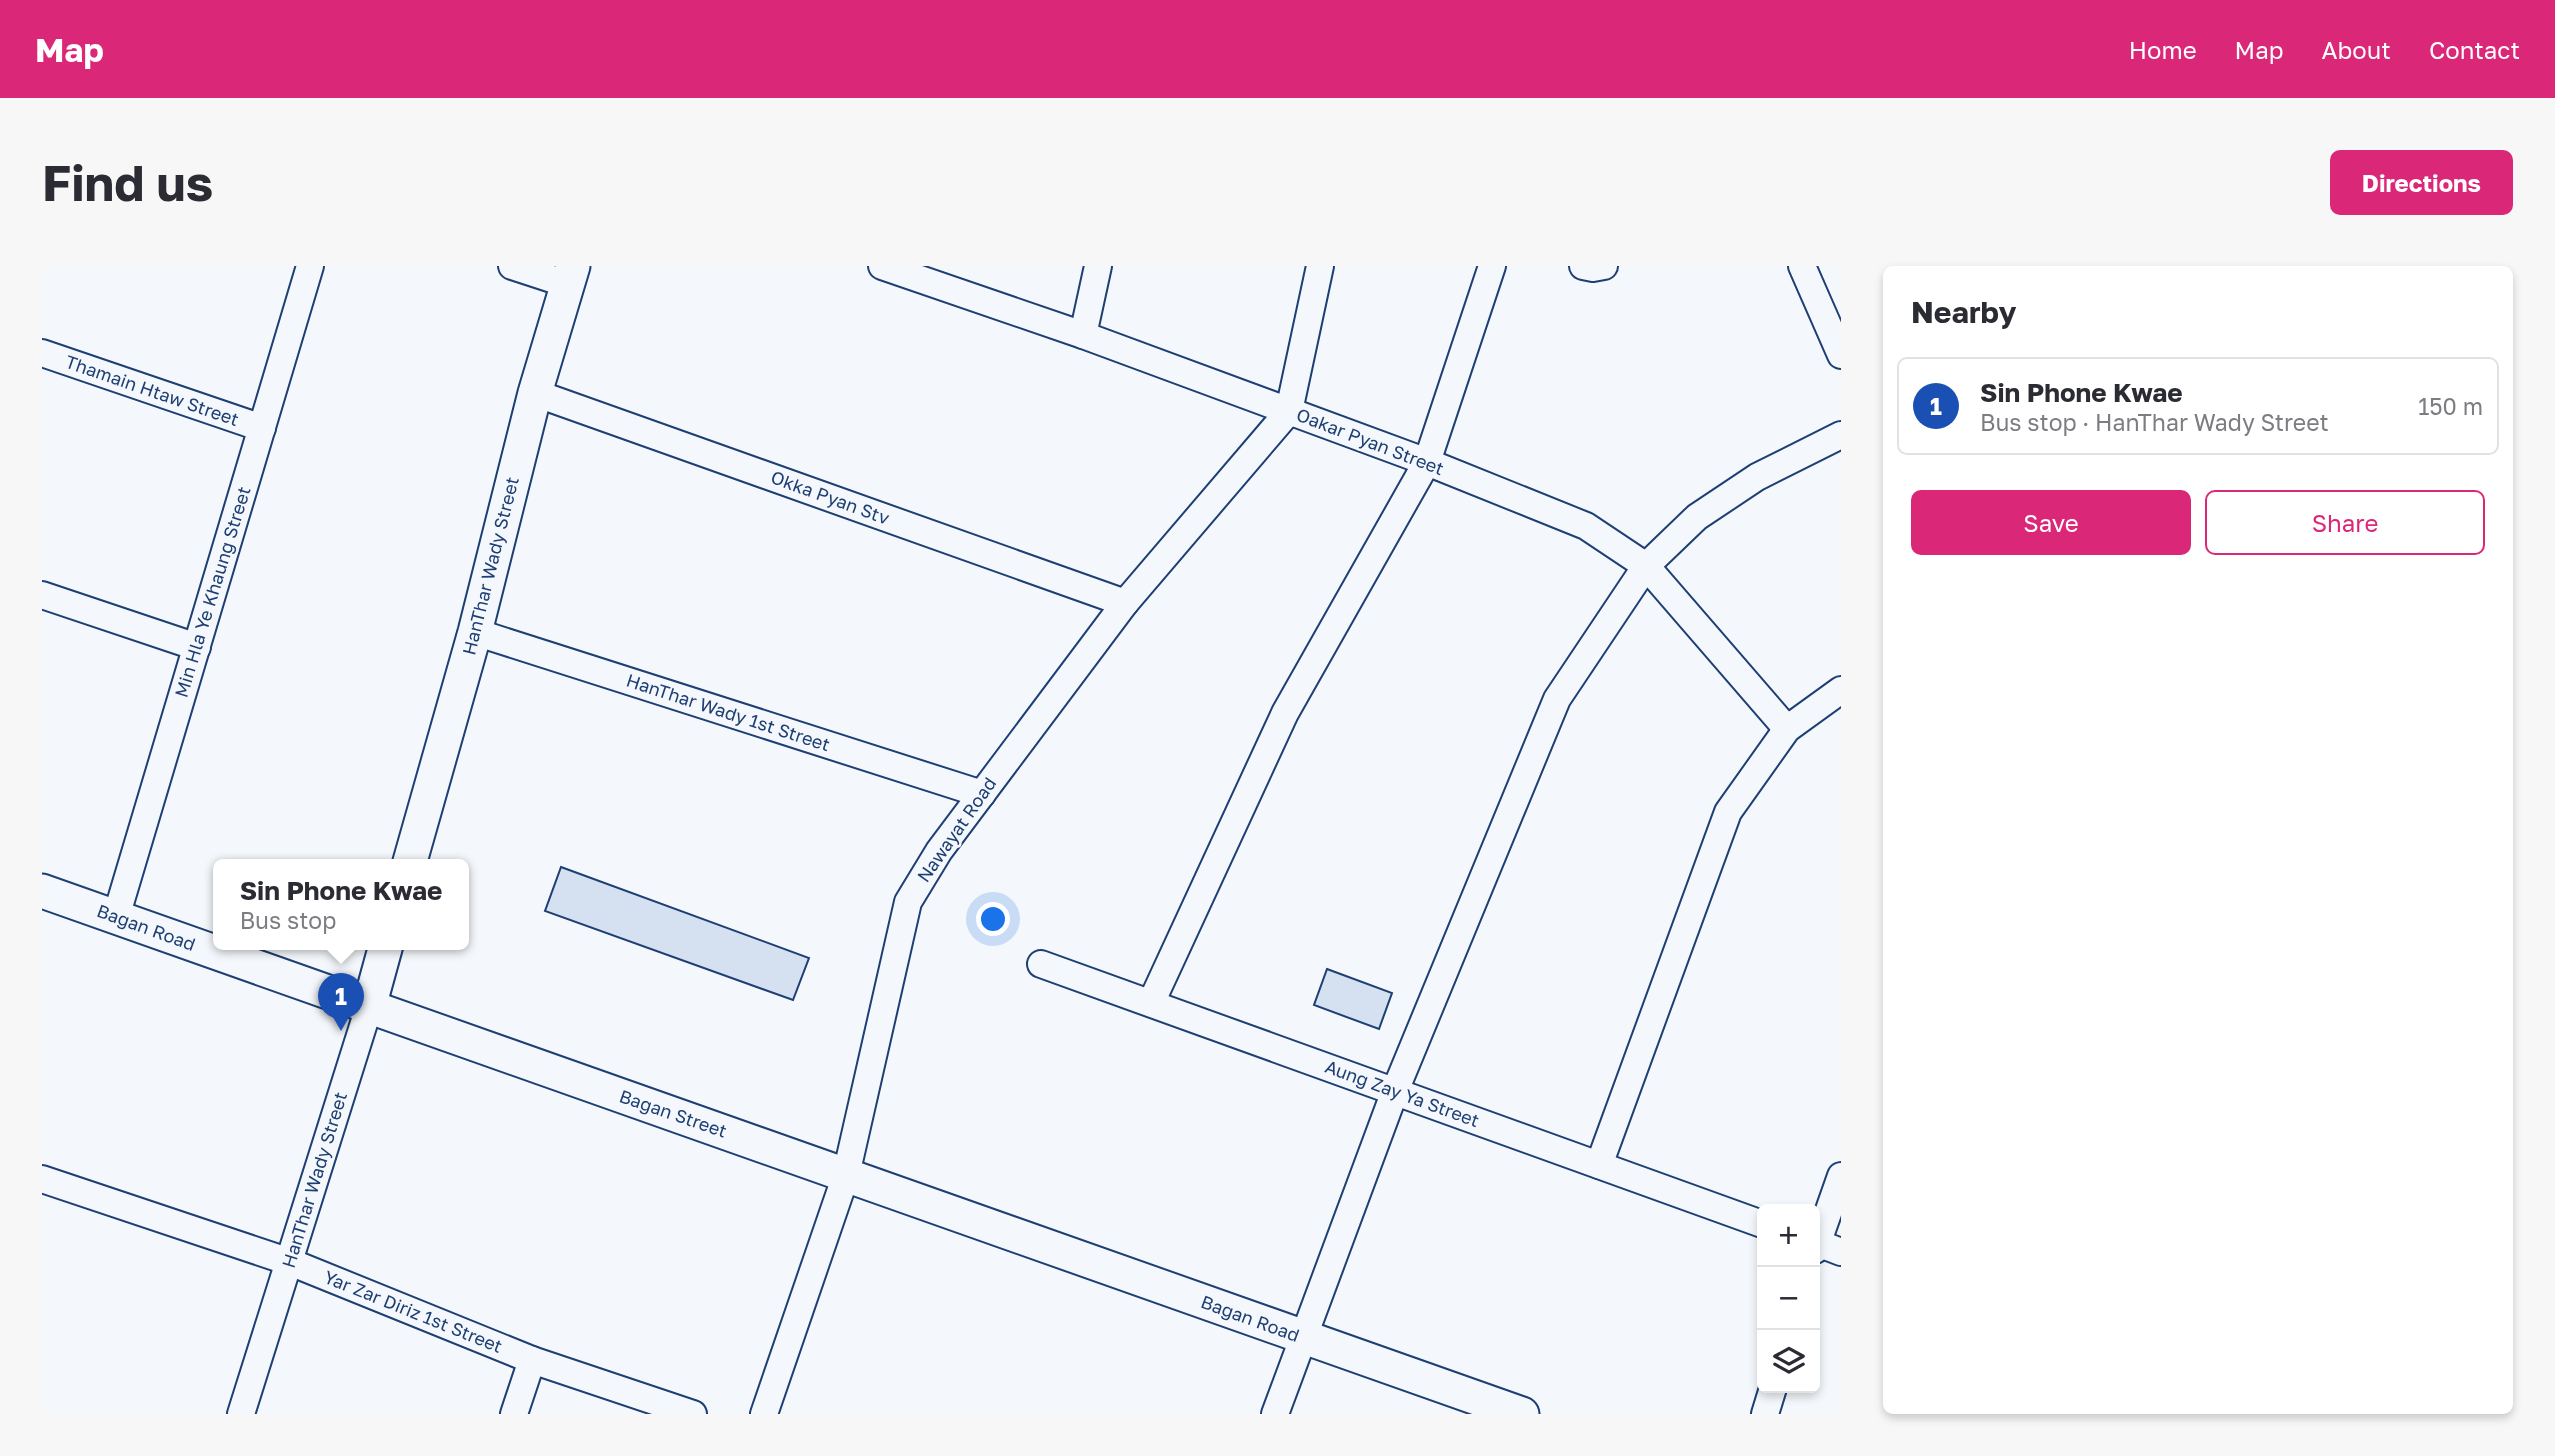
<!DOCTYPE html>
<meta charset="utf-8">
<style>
:root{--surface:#fff;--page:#f7f7f7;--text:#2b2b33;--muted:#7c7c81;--line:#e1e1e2;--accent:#db2777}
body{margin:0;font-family:"Golos Text",sans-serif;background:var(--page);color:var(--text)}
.controls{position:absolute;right:21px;bottom:21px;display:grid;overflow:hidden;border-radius:10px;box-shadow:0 4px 10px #0003}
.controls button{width:63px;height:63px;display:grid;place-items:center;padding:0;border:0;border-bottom:2px solid var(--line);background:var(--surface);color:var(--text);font:35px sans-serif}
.you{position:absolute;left:952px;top:654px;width:24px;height:24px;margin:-18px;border:5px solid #fff;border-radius:50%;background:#1a73e8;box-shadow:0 0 0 10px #1a73e833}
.badge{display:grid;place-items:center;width:46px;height:46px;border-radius:50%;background:var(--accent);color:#fff;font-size:23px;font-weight:700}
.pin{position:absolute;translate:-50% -58px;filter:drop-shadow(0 2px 4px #0008)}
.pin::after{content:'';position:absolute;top:37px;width:24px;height:21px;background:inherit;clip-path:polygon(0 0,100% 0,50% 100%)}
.popup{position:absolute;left:171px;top:593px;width:256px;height:91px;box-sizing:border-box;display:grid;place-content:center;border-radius:10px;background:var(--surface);filter:drop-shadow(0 2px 5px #0005);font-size:23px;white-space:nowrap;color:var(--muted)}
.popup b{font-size:26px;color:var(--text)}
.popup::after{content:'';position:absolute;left:50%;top:100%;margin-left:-14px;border:14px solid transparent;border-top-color:var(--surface)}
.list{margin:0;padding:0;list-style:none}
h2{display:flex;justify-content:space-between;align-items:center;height:91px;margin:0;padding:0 28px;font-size:30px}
h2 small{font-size:23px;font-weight:400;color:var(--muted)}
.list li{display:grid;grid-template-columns:46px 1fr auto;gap:21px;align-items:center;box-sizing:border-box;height:98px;margin:0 14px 14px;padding:0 14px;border:2px solid var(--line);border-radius:10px}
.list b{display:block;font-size:26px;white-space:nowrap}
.list p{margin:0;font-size:23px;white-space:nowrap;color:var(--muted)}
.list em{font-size:23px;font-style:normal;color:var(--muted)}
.actions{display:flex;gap:14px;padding:21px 28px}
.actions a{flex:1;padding:16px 0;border:2px solid var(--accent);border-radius:10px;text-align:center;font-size:24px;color:var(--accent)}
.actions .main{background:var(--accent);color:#fff}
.icon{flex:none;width:38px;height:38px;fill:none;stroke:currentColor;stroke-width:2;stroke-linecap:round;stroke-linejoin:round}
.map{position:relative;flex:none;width:1799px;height:1148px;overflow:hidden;border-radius:10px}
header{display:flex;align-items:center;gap:42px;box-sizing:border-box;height:98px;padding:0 35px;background:var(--accent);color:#fff}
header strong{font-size:33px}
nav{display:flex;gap:38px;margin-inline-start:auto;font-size:24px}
.intro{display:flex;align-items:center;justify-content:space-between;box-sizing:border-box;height:168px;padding:0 42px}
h1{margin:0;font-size:49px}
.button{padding:18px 32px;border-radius:10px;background:var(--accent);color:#fff;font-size:24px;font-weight:700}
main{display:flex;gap:42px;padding:0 42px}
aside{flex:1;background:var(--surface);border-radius:10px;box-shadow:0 4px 10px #0003}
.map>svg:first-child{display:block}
</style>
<header>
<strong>Map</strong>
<nav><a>Home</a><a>Map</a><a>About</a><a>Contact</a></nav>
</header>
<div class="intro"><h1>Find us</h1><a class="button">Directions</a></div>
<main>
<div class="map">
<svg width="1799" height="1148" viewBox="0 0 1799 1148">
<rect width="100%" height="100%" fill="#f4f7fb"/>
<g fill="#d5e0f0" stroke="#1d3f73" stroke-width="2">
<polygon points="519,601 767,692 751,734 503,645"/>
<polygon points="1285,703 1350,727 1337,763 1272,739"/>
</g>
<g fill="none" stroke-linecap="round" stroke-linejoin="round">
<g stroke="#1d3f73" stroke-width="30">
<g id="minor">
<polyline points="470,0 525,18"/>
<polyline points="840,0 1041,69 1385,196 1544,260 1604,300 1745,463"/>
<polyline points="1541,0 1551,2 1562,0"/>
<polyline points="1760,0 1799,89"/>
<polyline points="1041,69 1056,0"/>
<polyline points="0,87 220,162"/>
<polyline points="493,127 1083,337"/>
<polyline points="0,329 155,381"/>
<polyline points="433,366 940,528"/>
<polyline points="74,651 268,0"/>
<polyline points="999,698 1720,958"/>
<polyline points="1109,737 1243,447 1385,196 1450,0"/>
<polyline points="1557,899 1686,546 1745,463 1799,424"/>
<polyline points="0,913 248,996 490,1094 472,1148"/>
<polyline points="1773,976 1799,986"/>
<polyline points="1773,984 1799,910"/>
<polyline points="490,1094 651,1148"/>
<polyline points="199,1148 327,741"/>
<polyline points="722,1148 804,909 866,636 897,585 1083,337 1247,145 1278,0"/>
<polyline points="1233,1148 1353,825 1515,433 1604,300 1655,251 1715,211 1799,169"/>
<polyline points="1723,1148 1731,1122"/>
</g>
</g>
<g stroke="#1d3f73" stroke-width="37">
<g id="tertiary">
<polyline points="367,599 433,366 493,127 531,0"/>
<polyline points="0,625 1480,1148"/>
<polyline points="327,741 344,679"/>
</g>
</g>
<use href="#minor" stroke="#f4f7fb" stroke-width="26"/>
<use href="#tertiary" stroke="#f4f7fb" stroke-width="33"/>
</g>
<g text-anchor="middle" stroke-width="5" stroke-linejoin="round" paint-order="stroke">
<g font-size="18" fill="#1d3f73" stroke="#f4f7fb">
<text transform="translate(110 125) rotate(19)" y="6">Thamain Htaw Street</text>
<text transform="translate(1328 176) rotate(21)" y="6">Oakar Pyan Street</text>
<text transform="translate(788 232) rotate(20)" y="6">Okka Pyan Stv</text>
<text transform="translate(449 300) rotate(-76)" y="6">HanThar Wady Street</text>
<text transform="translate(171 326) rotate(-73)" y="6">Min Hla Ye Khaung Street</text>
<text transform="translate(686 447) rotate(18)" y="6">HanThar Wady 1st Street</text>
<text transform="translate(915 564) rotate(-55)" y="6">Nawayat Road</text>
<text transform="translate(104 662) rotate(20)" y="6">Bagan Road</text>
<text transform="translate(1360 828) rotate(20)" y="6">Aung Zay Ya Street</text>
<text transform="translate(631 848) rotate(19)" y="6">Bagan Street</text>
<text transform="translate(273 914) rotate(-73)" y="6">HanThar Wady Street</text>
<text transform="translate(371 1046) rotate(22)" y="6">Yar Zar Diriz 1st Street</text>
<text transform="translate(1208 1053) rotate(20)" y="6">Bagan Road</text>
</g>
</g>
</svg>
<div class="controls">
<button>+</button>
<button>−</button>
<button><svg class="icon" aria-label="layers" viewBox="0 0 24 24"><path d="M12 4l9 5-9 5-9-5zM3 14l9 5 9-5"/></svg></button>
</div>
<div class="you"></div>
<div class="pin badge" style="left:299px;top:765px;background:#1a4fb4">1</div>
<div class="popup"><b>Sin Phone Kwae</b>Bus stop</div>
</div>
<aside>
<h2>Nearby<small></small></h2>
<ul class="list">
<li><span class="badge" style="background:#1a4fb4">1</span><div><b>Sin Phone Kwae</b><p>Bus stop · HanThar Wady Street</p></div><em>150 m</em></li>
</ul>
<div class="actions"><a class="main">Save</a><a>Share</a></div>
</aside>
</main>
